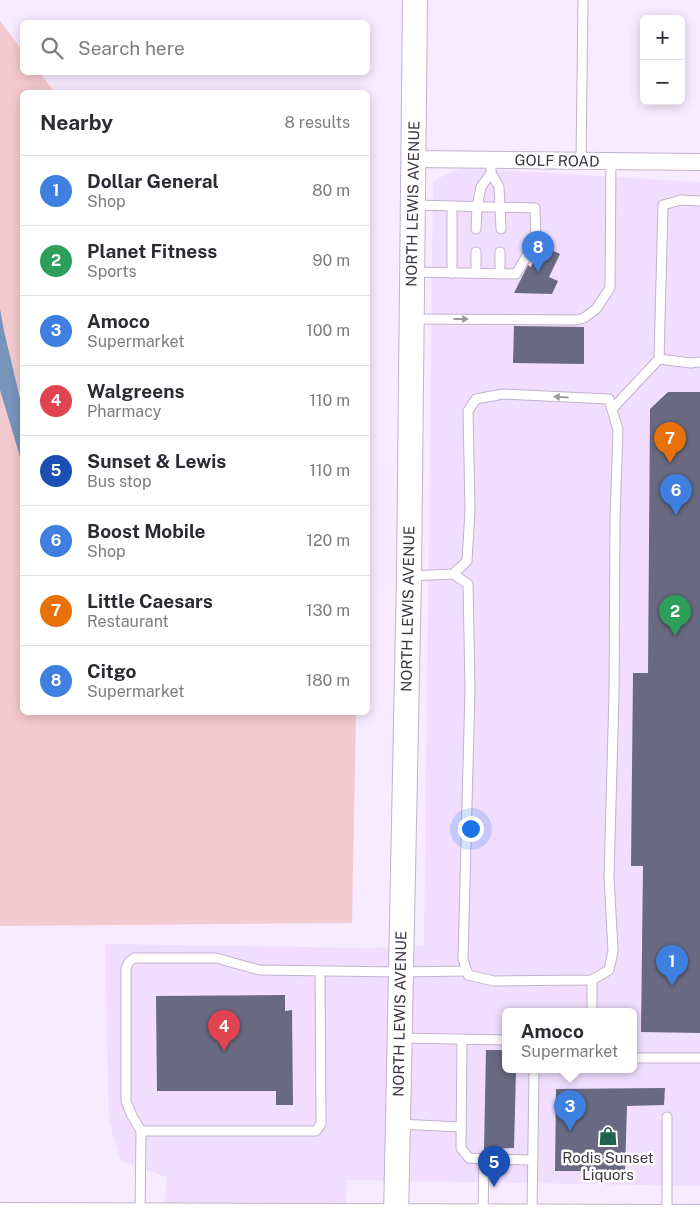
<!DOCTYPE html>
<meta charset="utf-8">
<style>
:root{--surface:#fff;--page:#f2f2f3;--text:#2b2b33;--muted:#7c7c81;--line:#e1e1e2;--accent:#ea580c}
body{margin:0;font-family:"Public Sans",sans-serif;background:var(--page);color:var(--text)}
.controls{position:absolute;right:15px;top:15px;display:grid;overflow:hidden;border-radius:8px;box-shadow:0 2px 12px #0003}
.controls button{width:45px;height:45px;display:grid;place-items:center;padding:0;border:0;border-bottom:1px solid var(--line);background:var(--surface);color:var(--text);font:25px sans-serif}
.you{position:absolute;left:470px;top:828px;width:18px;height:18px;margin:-12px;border:4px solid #fff;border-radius:50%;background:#1a73e8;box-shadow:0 0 0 8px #1a73e833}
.badge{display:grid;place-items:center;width:32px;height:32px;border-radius:50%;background:var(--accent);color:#fff;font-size:16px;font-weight:700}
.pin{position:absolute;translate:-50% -41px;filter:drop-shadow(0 1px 2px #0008)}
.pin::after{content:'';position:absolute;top:26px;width:18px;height:15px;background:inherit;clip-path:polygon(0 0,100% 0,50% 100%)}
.popup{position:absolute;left:502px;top:1008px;width:135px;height:65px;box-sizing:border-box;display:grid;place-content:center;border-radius:8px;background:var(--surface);filter:drop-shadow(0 1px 4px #0005);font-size:16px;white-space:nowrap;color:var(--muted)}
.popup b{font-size:19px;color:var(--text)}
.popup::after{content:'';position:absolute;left:50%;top:100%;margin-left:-10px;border:10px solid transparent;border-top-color:var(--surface)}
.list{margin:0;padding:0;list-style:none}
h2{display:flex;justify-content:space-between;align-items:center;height:65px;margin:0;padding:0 20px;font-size:21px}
h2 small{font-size:16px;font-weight:400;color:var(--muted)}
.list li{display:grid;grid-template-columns:32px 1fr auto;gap:15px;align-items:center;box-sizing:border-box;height:70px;padding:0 20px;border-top:1px solid var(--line)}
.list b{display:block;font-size:19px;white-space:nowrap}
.list p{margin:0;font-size:16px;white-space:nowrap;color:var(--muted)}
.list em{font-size:16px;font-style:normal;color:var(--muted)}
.icon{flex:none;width:28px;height:28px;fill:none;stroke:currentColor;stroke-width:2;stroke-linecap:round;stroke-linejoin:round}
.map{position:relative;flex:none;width:700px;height:1218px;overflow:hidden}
.search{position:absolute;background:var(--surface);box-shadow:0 2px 12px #0003;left:20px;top:20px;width:350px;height:55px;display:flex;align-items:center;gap:12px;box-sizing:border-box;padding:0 18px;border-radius:8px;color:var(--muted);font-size:19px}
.panel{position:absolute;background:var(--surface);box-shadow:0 2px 12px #0003;left:20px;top:90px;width:350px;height:625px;border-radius:8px}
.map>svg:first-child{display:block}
</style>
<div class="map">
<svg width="700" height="1218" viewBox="0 0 700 1218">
<rect width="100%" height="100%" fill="#f7ebff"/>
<path fill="#f1defe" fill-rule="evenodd" d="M460 168 700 182V1186L347 1180 346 1218H163L167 1177 121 1161 109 1122 105 944 371 948 424 945 433 181ZM506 1012H634V1070H506Z"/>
<polygon fill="#f3cad0" points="0,21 22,50 22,72 40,73 55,92 22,92 22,712 356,713 352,923 0,926"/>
<polygon fill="#7794ba" points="0,309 4,331 22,407 22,463 0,390"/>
<g fill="#696981">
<polygon points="541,245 560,254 549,277 558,281 552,294 514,293 528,265 531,267"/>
<polygon points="514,326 584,327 584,364 513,363"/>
<polygon points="668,392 700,392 700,1033 641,1032 643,866 631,866 633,673 648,673 650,409"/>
<polygon points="285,995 285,1011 292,1010 293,1105 276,1105 276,1091 157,1091 156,996"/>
<polygon points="486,1050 506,1050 506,1070 516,1070 514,1148 484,1149"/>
<polygon points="665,1088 664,1105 627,1106 625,1171 555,1171 556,1089"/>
</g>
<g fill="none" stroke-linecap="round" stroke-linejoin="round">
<g stroke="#c1b3cb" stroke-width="11">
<g id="lane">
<polyline points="581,161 583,0"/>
<polyline points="491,173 499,187 501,229"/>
<polyline points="476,229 477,207 481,187 491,173 491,160"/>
<polyline points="413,272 516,274 536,240 535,208 414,205"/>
<polyline points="452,273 452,206"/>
<polyline points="476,273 476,252"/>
<polyline points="500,274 500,252"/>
<polyline points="412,319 576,320 584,318 596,309 610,288 611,161"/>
<polyline points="659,359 691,363 700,362"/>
<polyline points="612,409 659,359 663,205 681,200 700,201"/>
<polyline points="410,576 453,574 467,561 470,510 468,411 476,399 503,394 609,399 618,430 615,519 614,693 609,876 613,951 609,970 592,980 494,981 468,975 463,959 470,689 468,584 453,574"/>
<polyline points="592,980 592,1012"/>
<polyline points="400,1038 506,1040"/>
<polyline points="462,1039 461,1148 469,1158 484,1159 483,1217"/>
<polyline points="634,1058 700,1058"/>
<polyline points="667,1117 667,1217"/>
<polyline points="398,1124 461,1127"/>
<polyline points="141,1131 316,1131 321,1124 320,971"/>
<polyline points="484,1159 533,1160"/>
<polyline points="140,1214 141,1131 132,1116 126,1101 126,968 129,962 134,958 216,958 259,970 400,972 467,971"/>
<polyline points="532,1214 534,1070"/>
</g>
</g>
<g stroke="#c1b3cb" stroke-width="18">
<polyline id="street" points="414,159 700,162"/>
</g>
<g stroke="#c1b3cb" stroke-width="26">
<g id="secondary">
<polyline points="0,1215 700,1217"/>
<polyline points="396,1218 409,576 415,0"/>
</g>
</g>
<use href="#lane" stroke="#fff" stroke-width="9"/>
<use href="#street" stroke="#fff" stroke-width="16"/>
<use href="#secondary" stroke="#fff" stroke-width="24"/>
</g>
<defs><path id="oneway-solid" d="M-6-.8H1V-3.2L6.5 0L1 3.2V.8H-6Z" transform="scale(1.25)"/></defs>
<g fill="#9d9a9f">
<use href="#oneway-solid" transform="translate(461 319)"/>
<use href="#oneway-solid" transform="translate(561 397) rotate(-177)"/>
</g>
<defs>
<g id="shop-bare" transform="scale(1.5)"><path d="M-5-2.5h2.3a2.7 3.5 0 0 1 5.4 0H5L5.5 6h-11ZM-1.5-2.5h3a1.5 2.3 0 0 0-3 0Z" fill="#236451" stroke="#fff" stroke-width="2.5" paint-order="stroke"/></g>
</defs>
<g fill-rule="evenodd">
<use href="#shop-bare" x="608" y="1136"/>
</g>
<g text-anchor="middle" stroke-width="5" stroke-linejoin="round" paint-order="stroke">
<g font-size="15" fill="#3b353f" stroke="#fff">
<text transform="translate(557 161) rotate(1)" y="5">GOLF ROAD</text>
<text transform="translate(413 204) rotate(-89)" y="5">NORTH LEWIS AVENUE</text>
<text transform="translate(408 609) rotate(-89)" y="5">NORTH LEWIS AVENUE</text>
<text transform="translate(400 1014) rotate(-89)" y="5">NORTH LEWIS AVENUE</text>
</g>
<g font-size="15" fill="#3b353f" stroke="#fff">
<text x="608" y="1163">Rodis Sunset<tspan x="608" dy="17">Liquors</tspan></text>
</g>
</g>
</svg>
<div class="controls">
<button>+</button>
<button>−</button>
</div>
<div class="you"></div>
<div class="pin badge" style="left:672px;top:986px;background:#3f7fe0">1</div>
<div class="pin badge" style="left:675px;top:636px;background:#2e9e5b">2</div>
<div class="pin badge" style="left:570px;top:1131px;background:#3f7fe0">3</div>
<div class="popup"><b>Amoco</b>Supermarket</div>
<div class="pin badge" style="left:224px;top:1051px;background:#e0444e">4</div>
<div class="pin badge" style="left:494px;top:1187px;background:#1a4fb4">5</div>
<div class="pin badge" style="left:676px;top:515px;background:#3f7fe0">6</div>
<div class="pin badge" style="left:670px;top:463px;background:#e8710a">7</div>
<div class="pin badge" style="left:538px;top:272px;background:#3f7fe0">8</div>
<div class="search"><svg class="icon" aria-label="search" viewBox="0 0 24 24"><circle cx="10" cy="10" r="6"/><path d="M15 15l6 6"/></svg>Search here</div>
<section class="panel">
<h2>Nearby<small>8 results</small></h2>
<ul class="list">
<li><span class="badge" style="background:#3f7fe0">1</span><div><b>Dollar General</b><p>Shop</p></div><em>80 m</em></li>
<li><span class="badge" style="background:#2e9e5b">2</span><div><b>Planet Fitness</b><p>Sports</p></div><em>90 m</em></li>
<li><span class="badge" style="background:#3f7fe0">3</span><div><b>Amoco</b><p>Supermarket</p></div><em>100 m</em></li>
<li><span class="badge" style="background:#e0444e">4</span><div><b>Walgreens</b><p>Pharmacy</p></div><em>110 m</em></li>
<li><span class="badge" style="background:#1a4fb4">5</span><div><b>Sunset &amp; Lewis</b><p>Bus stop</p></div><em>110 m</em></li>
<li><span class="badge" style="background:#3f7fe0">6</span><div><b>Boost Mobile</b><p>Shop</p></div><em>120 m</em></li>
<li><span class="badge" style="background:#e8710a">7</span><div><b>Little Caesars</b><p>Restaurant</p></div><em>130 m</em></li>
<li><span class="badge" style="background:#3f7fe0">8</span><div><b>Citgo</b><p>Supermarket</p></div><em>180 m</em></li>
</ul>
</section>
</div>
